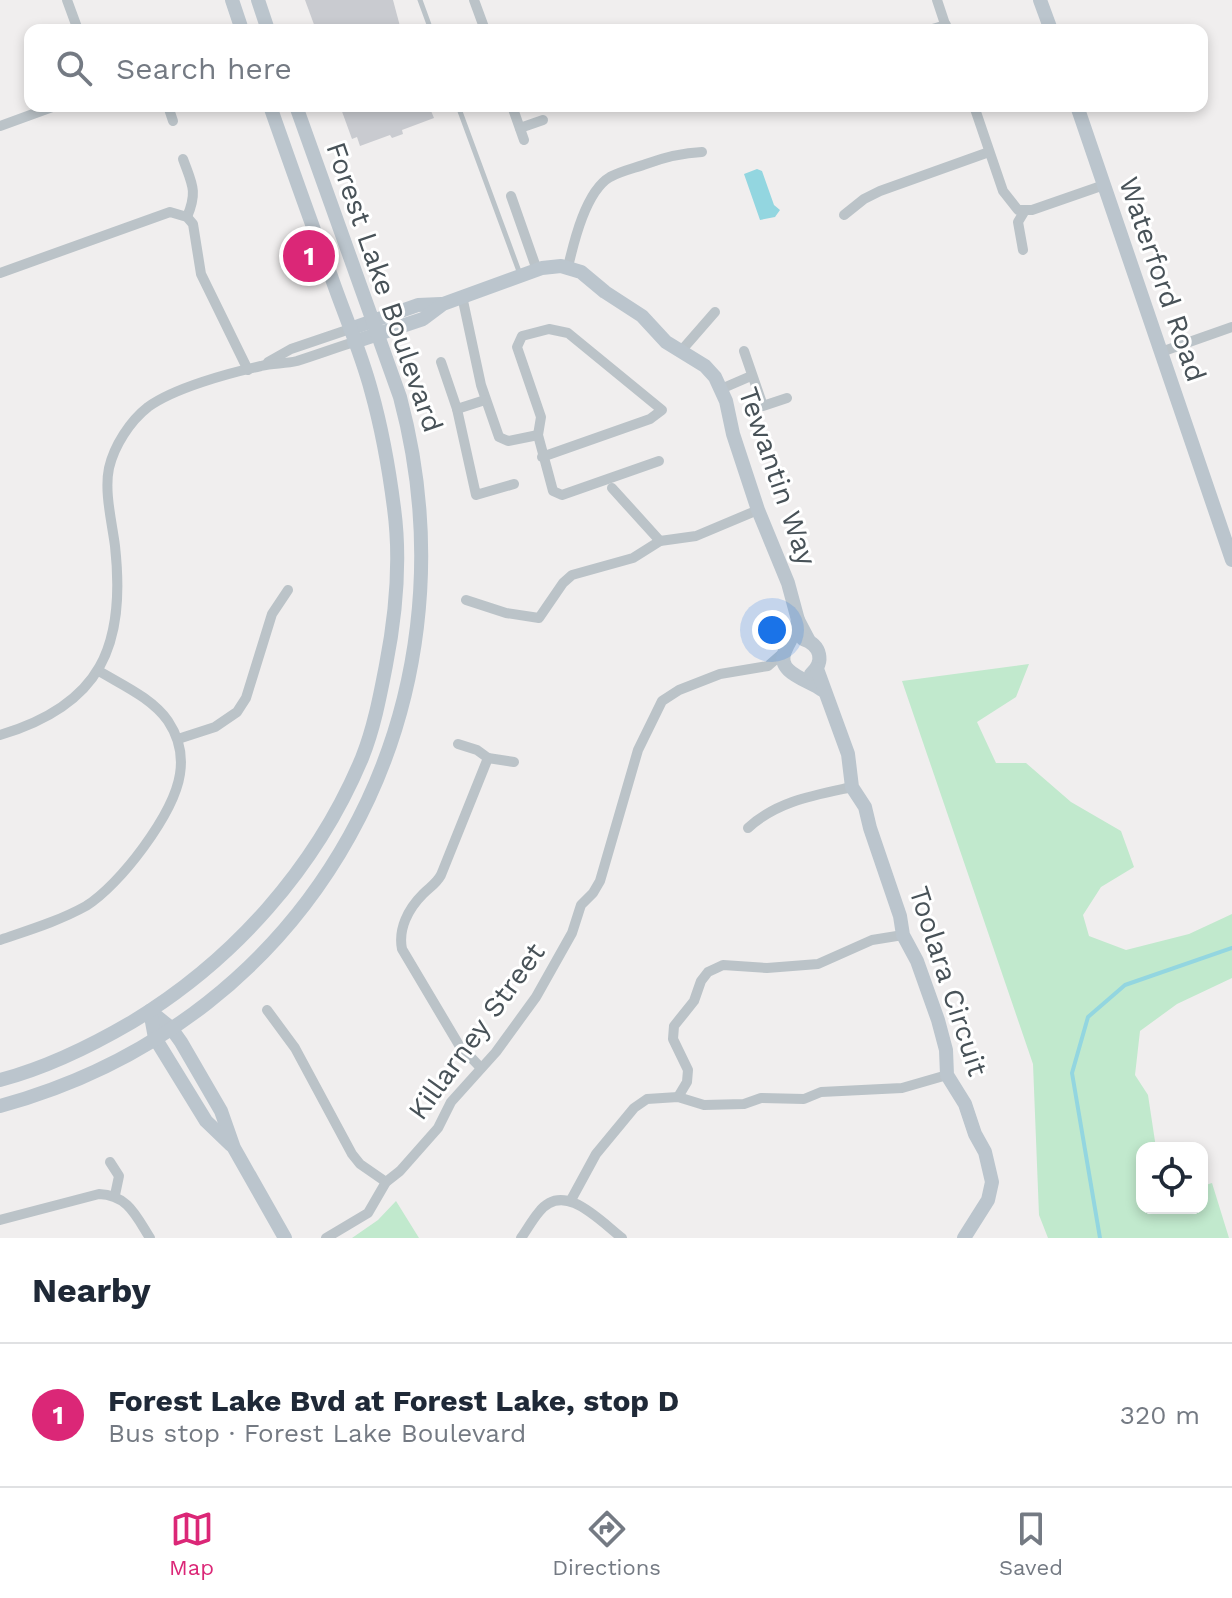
<!DOCTYPE html>
<meta charset="utf-8">
<style>
:root{--surface:#fff;--page:#f2f2f3;--text:#1f2937;--muted:#747a83;--line:#e0e1e3;--accent:#db2777}
body{margin:0;font-family:"Work Sans",sans-serif;background:var(--page);color:var(--text)}
.controls{position:absolute;right:24px;bottom:24px;display:grid;overflow:hidden;border-radius:16px;box-shadow:0 4px 12px #0003}
.controls button{width:72px;height:72px;display:grid;place-items:center;padding:0;border:0;border-bottom:2px solid var(--line);background:var(--surface);color:var(--text);font:40px sans-serif}
.you{position:absolute;left:772px;top:630px;width:28px;height:28px;margin:-20px;border:6px solid #fff;border-radius:50%;background:#1a73e8;box-shadow:0 0 0 12px #1a73e833}
.badge{display:grid;place-items:center;width:52px;height:52px;border-radius:50%;background:var(--accent);color:#fff;font-size:26px;font-weight:700}
.pin{position:absolute;translate:-50% -50%;border:4px solid #fff;box-shadow:0 2px 8px #0006}
.list{margin:0;padding:0;list-style:none}
h2{display:flex;justify-content:space-between;align-items:center;height:104px;margin:0;padding:0 32px;font-size:34px}
h2 small{font-size:26px;font-weight:400;color:var(--muted)}
.list li{display:grid;grid-template-columns:52px 1fr auto;gap:24px;align-items:center;box-sizing:border-box;height:144px;padding:0 32px;border-top:2px solid var(--line)}
.list b{display:block;font-size:30px;white-space:nowrap}
.list p{margin:0;font-size:26px;white-space:nowrap;color:var(--muted)}
.list em{font-size:26px;font-style:normal;color:var(--muted)}
.icon{flex:none;width:44px;height:44px;fill:none;stroke:currentColor;stroke-width:2;stroke-linecap:round;stroke-linejoin:round}
.map{position:relative;flex:none;width:1232px;height:1238px;overflow:hidden}
.search{position:absolute;background:var(--surface);box-shadow:0 4px 12px #0003;left:24px;right:24px;top:24px;height:88px;display:flex;align-items:center;gap:20px;box-sizing:border-box;padding:0 28px;border-radius:16px;color:var(--muted);font-size:30px}
.sheet{height:248px;background:var(--surface)}
nav{display:flex;justify-content:space-around;align-items:center;box-sizing:border-box;height:112px;border-top:2px solid var(--line);background:var(--surface);font-size:22px;color:var(--muted)}
nav a{display:grid;justify-items:center;gap:4px}
nav .on{color:var(--accent)}
.map>svg:first-child{display:block}
</style>
<div class="map">
<svg width="1232" height="1238" viewBox="0 0 1232 1238">
<rect width="100%" height="100%" fill="#f0eeee"/>
<g fill="#c1e9cd">
<polygon points="1029,664 1016,697 977,722 996,763 1026,763 1071,802 1121,831 1134,867 1101,887 1083,915 1089,936 1126,950 1189,934 1232,914 1232,978 1177,1004 1140,1031 1135,1075 1148,1095 1156,1148 1142,1148 1142,1208 1202,1208 1202,1186 1212,1183 1229,1238 1048,1238 1039,1215 1033,1064 902,681"/>
<polygon points="396,1201 419,1238 352,1238 378,1220"/>
</g>
<polygon fill="#93d6e0" points="757,169 762,171 774,205 780,210 775,217 760,220 744,174"/>
<g fill="none" stroke-linecap="round" stroke-linejoin="round">
<polyline stroke="#93d6e0" stroke-width="4" points="1100,1238 1072,1073 1088,1017 1125,985 1232,948"/>
</g>
<g fill="#c9cbd0">
<polygon points="305,0 393,0 401,30 316,30"/>
<polygon points="340,106 429,106 434,118 402,130 403,134 392,138 390,135 360,146 357,137 352,139"/>
</g>
<g fill="none" stroke-linecap="round" stroke-linejoin="round">
<g stroke="#bbc3c8" stroke-width="5">
<polyline points="420,0 431,30"/>
<polyline points="458,106 520,274"/>
</g>
<g stroke="#bbc3c8" stroke-width="10">
<polyline points="67,0 78,30"/>
<polyline points="474,0 485,30"/>
<polyline points="937,0 947,30"/>
<polyline points="929,30 946,25"/>
<polyline points="168,106 173,121"/>
<polyline points="512,106 524,140"/>
<polyline points="974,106 1003,191 1018,210 1032,210 1104,185"/>
<polyline points="0,126 55,106"/>
<polyline points="520,128 543,120"/>
<path d="M183 159C192 184 198 191 187 217"/>
<polyline points="511,196 537,270"/>
<polyline points="844,215 864,199 880,191 989,152"/>
<polyline points="1023,250 1018,222 1024,212"/>
<path d="M568 267C574 241 586 191 610 177 621 171 635 168 646 164 665 157 681 153 702 152"/>
<polyline points="0,273 170,212 187,217 193,224 201,274 248,370"/>
<polyline points="462,296 481,385 499,437 508,441 538,435"/>
<polyline points="681,351 715,312"/>
<polyline points="744,351 763,406 787,398"/>
<polyline points="1161,352 1232,327"/>
<polyline points="268,362 291,349 350,329"/>
<polyline points="441,362 457,409 476,495 514,484"/>
<polyline points="721,389 751,376"/>
<polyline points="457,409 485,400"/>
<polyline points="542,457 650,419 662,410 568,333 549,329 522,336 517,347 541,417 538,435 553,491 562,495 659,461"/>
<polyline points="612,488 660,541"/>
<polyline points="466,600 506,613 539,618 563,583 572,575 633,558 660,541 696,536 758,510"/>
<path d="M0 735C101 705 126 646 115 546 112 522 104 492 109 468 114 446 130 421 148 407 174 388 229 373 261 366 273 363 285 364 297 361 316 355 335 348 354 342"/>
<polyline points="178,739 215,727 237,712 246,698 272,614 288,590"/>
<polyline points="458,744 477,750 488,758 514,762"/>
<path d="M748 828C777 801 815 795 852 787"/>
<path d="M0 940C29 930 59 921 86 906 120 885 174 814 180 774 183 755 178 736 168 721 152 698 122 685 99 671"/>
<polyline points="267,1010 295,1048 352,1154 360,1164 386,1182"/>
<path d="M481 1068 459 1045 402 949C398 929 408 909 423 894 430 887 436 884 441 875L488 758"/>
<polyline points="678,1097 687,1082 688,1070 673,1039 674,1026 694,1001 701,981 708,972 723,965 767,968 818,964 872,940 903,935"/>
<polyline points="110,1162 119,1176 115,1195"/>
<polyline points="571,1200 596,1154 634,1108 647,1099 678,1097 704,1105 744,1104 761,1098 804,1099 821,1092 902,1088 947,1075"/>
<path d="M0 1220 99 1194C128 1195 136 1216 150 1238"/>
<polyline points="326,1238 368,1213 386,1182 400,1171 438,1128 451,1102 496,1052 536,997 572,933 581,905 593,893 600,881 638,750 662,701 679,690 720,674 768,666 784,652"/>
<path d="M521 1238C527 1230 532 1220 539 1212 564 1180 600 1221 622 1238"/>
</g>
<g stroke="#bbc5cd" stroke-width="14">
<polyline points="232,0 242,30"/>
<polyline points="258,0 268,30"/>
<polyline points="1040,0 1051,30"/>
<polyline points="1077,106 1232,560"/>
<polyline points="350,329 418,305 441,304"/>
<polyline points="354,342 423,319 443,304 542,268 561,266 581,272 605,292 642,316 666,342 705,366 715,377 726,401 733,434 758,510 788,583 798,620 809,641"/>
<path d="M798 620C795 635 790 639 785 651 775 673 809 680 822 690"/>
<path d="M803 639C821 645 825 662 811 674"/>
<polyline points="817,669 848,754 852,787 865,807 870,828 900,916 903,935 917,961 938,1020 946,1050 947,1075 965,1104 975,1134 985,1152 992,1182 988,1200 964,1238"/>
<polyline points="150,1011 171,1028 181,1042 221,1111 234,1148 285,1238"/>
<polyline points="150,1011 155,1038 206,1121 231,1145"/>
<path d="M0 1080C46 1068 91 1046 132 1022 234 960 316 868 362 758 374 728 380 696 386 665 396 614 401 560 394 508 389 469 382 429 371 390 361 352 344 314 331 276 310 220 290 163 270 106"/>
<path d="M0 1106C316 1020 483 708 400 397L296 106"/>
</g>
</g>
<g text-anchor="middle" stroke-width="6" stroke-linejoin="round" paint-order="stroke">
<g font-size="28" fill="#485258" stroke="#fff">
<text transform="translate(1163 279) rotate(71)" y="10">Waterford Road</text>
<text transform="translate(385 287) rotate(71)" y="10">Forest Lake Boulevard</text>
<text transform="translate(778 476) rotate(71)" y="10">Tewantin Way</text>
<text transform="translate(949 981) rotate(72)" y="10">Toolara Circuit</text>
<text transform="translate(476 1031) rotate(-54)" y="10">Killarney Street</text>
</g>
</g>
</svg>
<div class="controls">
<button><svg class="icon" aria-label="locate" viewBox="0 0 24 24"><circle cx="12" cy="12" r="6"/><path d="M12 2v4M12 18v4M2 12h4M18 12h4"/></svg></button>
</div>
<div class="you"></div>
<div class="pin badge" style="left:309px;top:256px">1</div>
<div class="search"><svg class="icon" aria-label="search" viewBox="0 0 24 24"><circle cx="10" cy="10" r="6"/><path d="M15 15l6 6"/></svg>Search here</div>
</div>
<section class="sheet">
<h2>Nearby<small></small></h2>
<ul class="list">
<li><span class="badge">1</span><div><b>Forest Lake Bvd at Forest Lake, stop D</b><p>Bus stop · Forest Lake Boulevard</p></div><em>320 m</em></li>
</ul>
</section>
<nav>
<a class="on"><svg class="icon" aria-label="map" viewBox="0 0 24 24"><path d="M3 6l6-2 6 2 6-2v14l-6 2-6-2-6 2zM9 4v14M15 6v14"/></svg>Map</a>
<a><svg class="icon" aria-label="directions" viewBox="0 0 24 24"><path d="M12 3l9 9-9 9-9-9zM9 14v-3h6M13 9l2 2-2 2"/></svg>Directions</a>
<a><svg class="icon" aria-label="saved" viewBox="0 0 24 24"><path d="M7 4h10v16l-5-4-5 4z"/></svg>Saved</a>
</nav>
